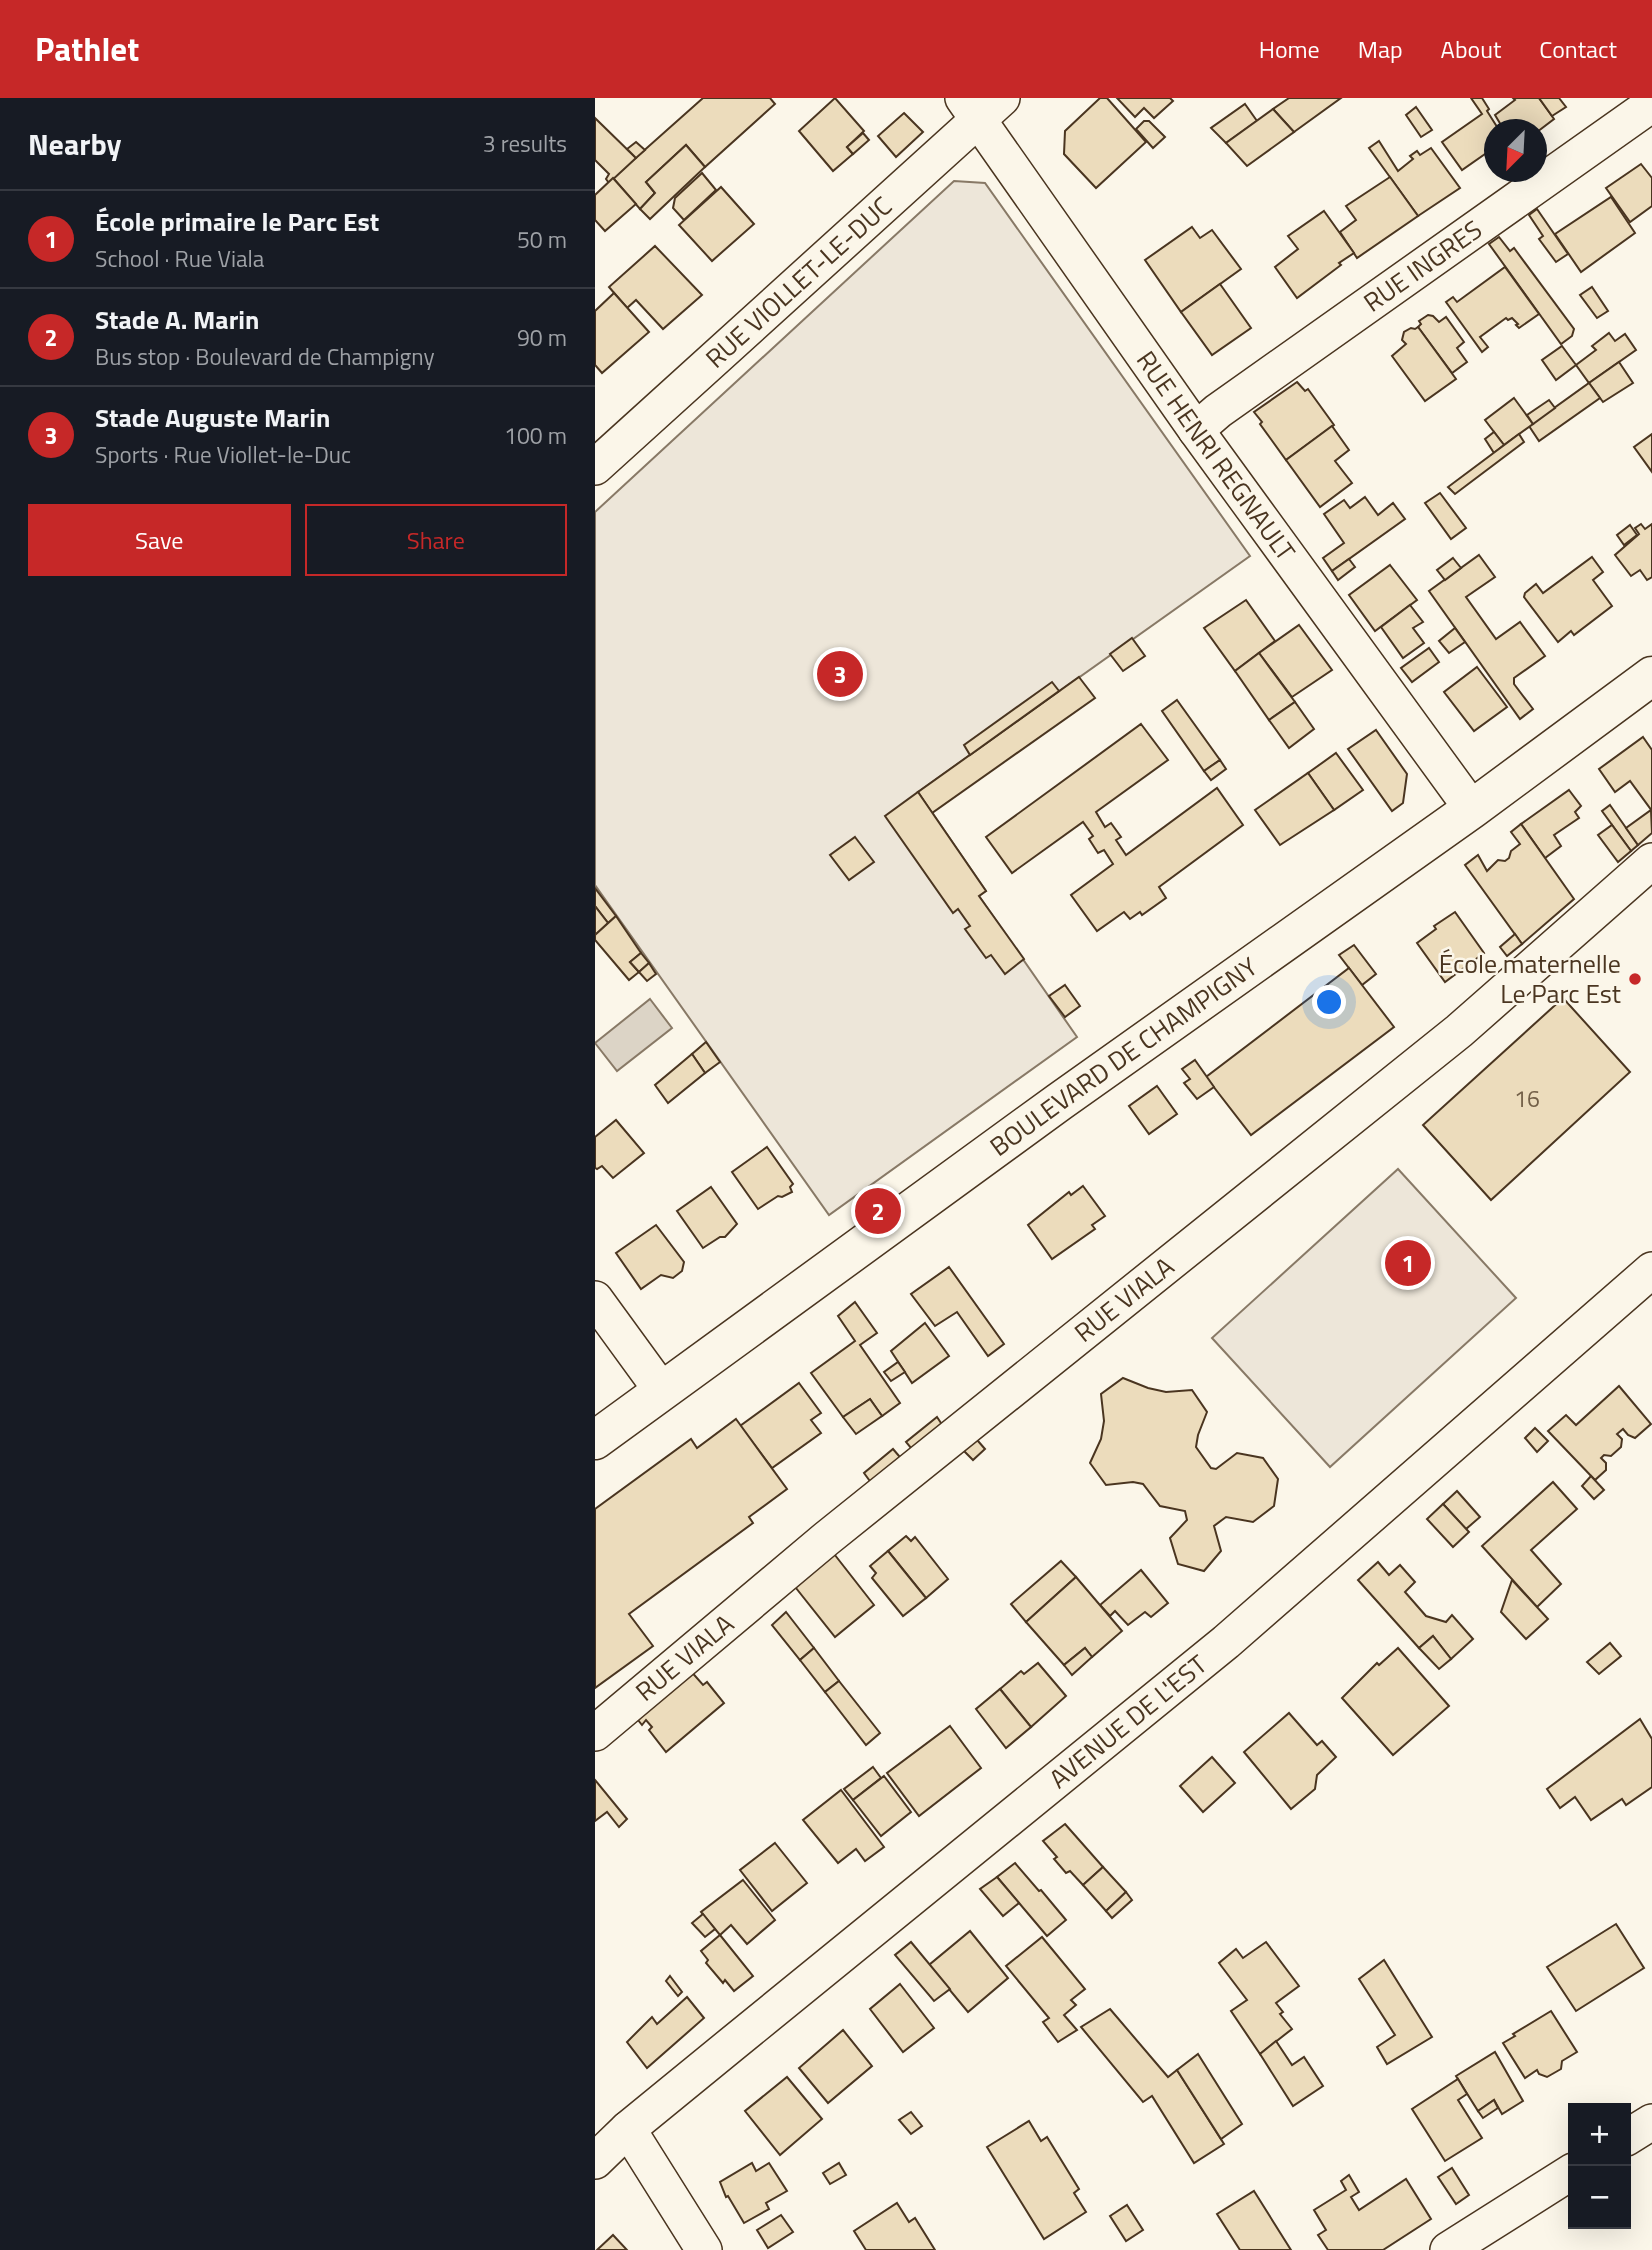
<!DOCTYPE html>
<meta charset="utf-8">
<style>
:root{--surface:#171b24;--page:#242831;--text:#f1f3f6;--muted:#9ea1a6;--line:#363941;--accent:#c62828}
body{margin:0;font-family:"Titillium Web",sans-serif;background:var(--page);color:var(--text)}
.controls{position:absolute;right:21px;bottom:21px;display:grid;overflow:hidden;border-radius:0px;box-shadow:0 7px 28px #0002}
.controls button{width:63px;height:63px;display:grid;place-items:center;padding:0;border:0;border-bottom:2px solid var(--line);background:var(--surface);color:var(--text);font:35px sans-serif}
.compass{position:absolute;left:889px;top:21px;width:63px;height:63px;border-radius:50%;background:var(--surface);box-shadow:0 7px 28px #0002;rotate:204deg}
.you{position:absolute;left:735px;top:905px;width:24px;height:24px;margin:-18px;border:5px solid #fff;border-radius:50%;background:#1a73e8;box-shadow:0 0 0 10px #1a73e833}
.badge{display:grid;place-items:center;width:46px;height:46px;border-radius:50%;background:var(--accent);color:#fff;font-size:23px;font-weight:700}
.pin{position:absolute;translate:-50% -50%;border:4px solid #fff;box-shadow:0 2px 7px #0006}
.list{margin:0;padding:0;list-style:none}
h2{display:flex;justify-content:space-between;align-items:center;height:91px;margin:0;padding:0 28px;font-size:30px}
h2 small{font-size:23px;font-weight:400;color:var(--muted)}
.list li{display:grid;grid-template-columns:46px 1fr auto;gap:21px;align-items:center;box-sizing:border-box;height:98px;padding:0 28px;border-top:2px solid var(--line)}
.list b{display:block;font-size:26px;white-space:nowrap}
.list p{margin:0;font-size:23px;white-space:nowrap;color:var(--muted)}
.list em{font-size:23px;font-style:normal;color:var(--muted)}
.actions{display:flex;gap:14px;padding:21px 28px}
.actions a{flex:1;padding:16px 0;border:2px solid var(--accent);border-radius:0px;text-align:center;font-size:24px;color:var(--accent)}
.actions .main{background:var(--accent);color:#fff}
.map{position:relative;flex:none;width:1057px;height:2152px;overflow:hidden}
header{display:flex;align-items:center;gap:42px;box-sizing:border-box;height:98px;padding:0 35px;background:var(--accent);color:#fff}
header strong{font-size:33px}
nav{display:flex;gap:38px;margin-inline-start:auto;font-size:24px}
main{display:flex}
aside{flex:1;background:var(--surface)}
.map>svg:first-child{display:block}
</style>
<header>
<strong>Pathlet</strong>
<nav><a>Home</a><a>Map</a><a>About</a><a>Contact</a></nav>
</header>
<main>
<aside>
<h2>Nearby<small>3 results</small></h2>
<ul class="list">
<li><span class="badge">1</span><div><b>École primaire le Parc Est</b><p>School · Rue Viala</p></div><em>50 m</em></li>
<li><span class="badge">2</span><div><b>Stade A. Marin</b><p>Bus stop · Boulevard de Champigny</p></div><em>90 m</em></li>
<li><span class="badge">3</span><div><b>Stade Auguste Marin</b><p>Sports · Rue Viollet-le-Duc</p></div><em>100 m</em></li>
</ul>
<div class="actions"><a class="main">Save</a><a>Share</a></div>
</aside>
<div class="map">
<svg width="1057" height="2152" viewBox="0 0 1057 2152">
<rect width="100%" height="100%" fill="#fbf6e9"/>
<g fill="#ede6d9" stroke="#887966" stroke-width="2">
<polygon points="359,83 390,85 655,458 323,694 391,793 384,798 482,939 234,1117 0,787 0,414"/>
<polygon points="803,1071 921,1200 735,1369 617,1240"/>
</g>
<polygon fill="#dcd4c6" stroke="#887966" stroke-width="2" points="55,901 77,930 22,973 0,945"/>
<g fill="#ecdcbc" stroke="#4a3520" stroke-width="2">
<polygon points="108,0 175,0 180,6 110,69 91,47 51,84 60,95 45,111 18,80"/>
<polygon points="240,0 269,33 252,49 258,56 238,73 204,33"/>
<polygon points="505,0 512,0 551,44 501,90 469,56 470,33"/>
<polygon points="522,0 575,0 578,3 559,20 549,10 540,19"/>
<polygon points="694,0 746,0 699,34 678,11"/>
<polygon points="876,0 887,0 894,11 892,13 904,32 900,32 900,49 867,72 847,44 887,16"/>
<polygon points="918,0 944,0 959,21 942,34 942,32 909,32 900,17 920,2"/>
<polygon points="944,0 964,0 971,9 957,18"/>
<polygon points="650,6 662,23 631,45 616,30"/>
<polygon points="821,9 837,32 826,39 811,17"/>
<polygon points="678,11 699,34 652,68 631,45"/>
<polygon points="309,15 328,34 301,59 283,38"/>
<polygon points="0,20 41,60 14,85 11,81 14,76 0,62"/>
<polygon points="549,23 554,23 570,39 558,50 541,31"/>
<polygon points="268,35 274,42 258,56 252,49"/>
<polygon points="784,43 803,73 818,61 815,58 822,53 825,57 836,50 865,90 823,118 774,50"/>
<polygon points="41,44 50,52 41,60 32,51"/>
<polygon points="91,47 110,69 55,121 45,111 60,95 51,84"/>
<polygon points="1046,66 1057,80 1057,108 1035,124 1011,90"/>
<polygon points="107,75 121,92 89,122 78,110 80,100"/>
<polygon points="795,79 823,118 762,160 745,134 761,122 751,108"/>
<polygon points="18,80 41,106 10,133 0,122 0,97"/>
<polygon points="126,89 159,126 117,163 84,127"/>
<polygon points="1016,99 1040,135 986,174 960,136"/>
<polygon points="942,111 973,156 961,164 944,141 948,138 934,117"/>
<polygon points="729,113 759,155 744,165 746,167 702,200 680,169 703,151 693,138"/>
<polygon points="597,129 605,140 617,132 646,171 586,214 550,162"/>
<polygon points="904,139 915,153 919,150 979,231 977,238 966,246 894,146"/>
<polygon points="60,148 107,197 68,231 41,202 32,210 14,189"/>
<polygon points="910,169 944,216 924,230 921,227 923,226 917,220 913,222 911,220 885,239 893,249 887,254 851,204 858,199 862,204"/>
<polygon points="625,186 656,230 617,257 586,214"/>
<polygon points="997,189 1013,213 1002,220 985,197"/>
<polygon points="19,195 54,234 7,275 0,267 0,213"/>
<polygon points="833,217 838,218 844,224 851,219 869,244 862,250 872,264 857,275 823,229 826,226 824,223"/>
<polygon points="823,229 861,281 830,303 797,258 811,246 807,242 809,234 816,230 820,231"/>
<polygon points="1014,235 1020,243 1030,236 1041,252 994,285 981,267 1001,252 997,248"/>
<polygon points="967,248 981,267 961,282 947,262"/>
<polygon points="1024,264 1038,285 1008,304 994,285"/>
<polygon points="702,284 710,293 713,291 739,327 691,362 665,326 667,324 659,314"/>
<polygon points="994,285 1005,300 944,343 934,328"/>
<polygon points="919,300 938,326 909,347 890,322"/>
<polygon points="954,302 960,310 938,326 932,317"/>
<polygon points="737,328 754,352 740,363 757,385 725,409 691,362"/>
<polygon points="899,334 909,347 899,355 890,341"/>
<polygon points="924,336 929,344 860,396 853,389"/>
<polygon points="1057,336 1057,374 1039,349"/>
<polygon points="845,395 871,430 856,441 830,405"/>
<polygon points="770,399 783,417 798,405 810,421 737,473 728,460 749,445 729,416 749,402 755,410"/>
<polygon points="1046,426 1050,431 1057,426 1057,479 1052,482 1045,472 1036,478 1020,457 1044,436 1040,430"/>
<polygon points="1035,427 1042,437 1029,447 1022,437"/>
<polygon points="884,457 900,479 871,499 901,541 925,524 950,558 919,580 919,586 938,611 925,621 834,493"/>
<polygon points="997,459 1008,474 998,482 1017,508 979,537 976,533 963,544 929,499 930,495 941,486 948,495"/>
<polygon points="858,460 866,470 850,482 842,472"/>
<polygon points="754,461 760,469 743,482 737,473"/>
<polygon points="795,467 822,502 780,533 754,497"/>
<polygon points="651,502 680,543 640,573 609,530"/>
<polygon points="815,507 828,524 818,530 829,545 808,560 786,529"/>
<polygon points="704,527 737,572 697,599 664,555"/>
<polygon points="860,530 870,544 854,555 844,543"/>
<polygon points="537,540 550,558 528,573 515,556"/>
<polygon points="834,550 844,564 817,584 806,570"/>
<polygon points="664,555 700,604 674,622 640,573"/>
<polygon points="882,569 912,609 879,633 849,594"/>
<polygon points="484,579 500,600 337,715 323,694"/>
<polygon points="457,584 464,593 375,657 369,647"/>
<polygon points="582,602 625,662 609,673 567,613"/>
<polygon points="700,604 719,631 694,650 674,622"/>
<polygon points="546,626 573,662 501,714 510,729 516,725 526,739 521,742 531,757 622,690 648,727 564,789 571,800 547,817 545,814 535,821 529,814 502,833 476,797 518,766 509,752 503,755 494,741 498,738 488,724 417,775 391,739"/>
<polygon points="781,632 812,676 808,705 797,713 753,651"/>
<polygon points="1048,639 1057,652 1057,713 1035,683 1020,694 1004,671"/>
<polygon points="741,655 768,692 739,712 713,675"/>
<polygon points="625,662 631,671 616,682 609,673"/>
<polygon points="713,675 739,712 685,747 660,712"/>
<polygon points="974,692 986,708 980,714 984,720 959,737 966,748 950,760 926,726"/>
<polygon points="323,694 391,793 384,798 429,861 410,876 396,857 391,860 370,831 375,828 363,811 358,815 290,718"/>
<polygon points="1015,707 1043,747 1036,753 1007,713"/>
<polygon points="1056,712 1057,735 1043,747 1031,730"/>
<polygon points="926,726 979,801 927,846 870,767 883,757 892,773 903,762 910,763 914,760 916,753 925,746 916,734"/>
<polygon points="1017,727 1036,753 1023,764 1003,737"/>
<polygon points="260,739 279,764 254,782 235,757"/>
<polygon points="0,790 21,818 13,825 0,808"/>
<polygon points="0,808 13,825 0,837"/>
<polygon points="860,814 889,855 850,884 822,845 841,831 839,828"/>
<polygon points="21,818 46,855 35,864 44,874 34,882 0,842 0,837"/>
<polygon points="920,836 927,846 912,858 905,849"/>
<polygon points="759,847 781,876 767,887 744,857"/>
<polygon points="46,855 54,865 44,874 35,864"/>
<polygon points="54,865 61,876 52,883 44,874"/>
<polygon points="754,870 799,929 656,1037 611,979"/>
<polygon points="470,887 485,908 470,919 454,898"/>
<polygon points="968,900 1035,974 896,1102 828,1027"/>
<polygon points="111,944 125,964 110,975 97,956"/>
<polygon points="97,956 110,975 73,1005 60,987"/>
<polygon points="600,962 619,989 602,1001 589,985 595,981 587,971"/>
<polygon points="562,988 582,1016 554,1036 534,1008"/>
<polygon points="21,1022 49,1055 18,1080 7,1068 2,1071 0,1070 0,1039"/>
<polygon points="172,1049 198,1086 195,1089 197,1094 187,1099 183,1098 163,1111 137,1074"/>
<polygon points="488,1088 510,1118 497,1127 500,1131 457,1161 433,1127 474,1094 476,1097"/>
<polygon points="116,1089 142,1126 130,1139 125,1139 108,1150 82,1113"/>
<polygon points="61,1127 89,1164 87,1173 78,1180 66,1177 46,1191 21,1155"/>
<polygon points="354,1169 409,1246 393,1258 362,1214 340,1228 316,1196"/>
<polygon points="260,1204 282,1235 265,1247 305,1305 287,1318 275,1301 248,1319 216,1275 260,1243 243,1218"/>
<polygon points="330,1225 354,1258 317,1285 296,1253"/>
<polygon points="303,1264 310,1274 296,1283 289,1274"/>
<polygon points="528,1280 553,1290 571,1294 597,1292 612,1314 603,1337 601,1349 616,1370 621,1371 642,1355 668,1360 683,1381 679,1408 658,1424 631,1419 619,1428 626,1453 609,1473 583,1466 575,1440 592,1422 590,1413 565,1408 548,1386 538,1384 511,1387 495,1365 506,1341 509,1323 506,1296"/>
<polygon points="204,1285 226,1315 216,1322 226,1335 177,1370 145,1328"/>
<polygon points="1024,1288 1056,1326 1040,1340 1033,1337 1028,1331 1022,1336 1027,1341 1026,1349 1016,1358 1009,1357 1006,1360 1011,1365 1011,1372 1000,1382 953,1333 971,1317 981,1327"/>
<polygon points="275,1301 287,1318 261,1336 248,1319"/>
<polygon points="342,1319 350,1331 321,1356 311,1344"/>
<polygon points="141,1321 192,1391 154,1419 158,1425 34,1516 58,1548 0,1590 0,1411 96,1341 102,1350"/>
<polygon points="940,1330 953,1343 942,1354 930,1340"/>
<polygon points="376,1335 390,1351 378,1362 363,1347"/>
<polygon points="298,1351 310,1365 280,1390 269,1375"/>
<polygon points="996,1378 1009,1392 999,1401 987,1388"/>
<polygon points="958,1384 982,1411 936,1452 966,1486 942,1509 887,1448"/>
<polygon points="862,1393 885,1419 871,1431 848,1406"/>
<polygon points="848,1406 874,1434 858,1449 832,1421"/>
<polygon points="311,1438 316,1443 320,1439 353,1481 331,1500 293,1453"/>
<polygon points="236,1452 279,1507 240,1539 197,1485"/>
<polygon points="293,1453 331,1500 308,1518 277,1480 281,1475 275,1468"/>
<polygon points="466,1463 481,1479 431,1524 416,1506"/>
<polygon points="783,1464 794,1477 805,1467 820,1484 810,1494 831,1518 851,1524 857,1517 878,1541 856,1561 838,1538 824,1550 763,1482"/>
<polygon points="546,1472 573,1505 556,1519 550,1514 533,1527 520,1513 515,1518 505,1507"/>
<polygon points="481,1479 527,1533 497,1559 490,1550 469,1567 431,1524"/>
<polygon points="917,1482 953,1521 931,1541 906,1514"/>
<polygon points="191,1514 219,1550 205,1562 177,1527"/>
<polygon points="838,1538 856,1561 844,1571 824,1550"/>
<polygon points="1015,1545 1026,1558 1004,1576 992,1564"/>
<polygon points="219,1550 244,1583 230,1594 205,1562"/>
<polygon points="490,1550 497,1559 477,1577 469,1567"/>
<polygon points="803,1550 854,1608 798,1657 747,1600 782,1565 784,1567"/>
<polygon points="443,1565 471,1598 436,1629 405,1591 426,1573 429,1576"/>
<polygon points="94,1571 108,1587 112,1584 129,1605 71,1654 54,1632 57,1629 51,1622 47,1627 39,1617"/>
<polygon points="244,1583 285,1635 271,1647 230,1594"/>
<polygon points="405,1591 436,1629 411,1650 381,1611"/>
<polygon points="694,1615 722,1647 727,1643 741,1659 722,1677 720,1691 696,1711 649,1654"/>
<polygon points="1045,1621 1057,1641 1057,1689 1031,1707 1027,1701 996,1722 980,1699 965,1710 952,1691"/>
<polygon points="355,1628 386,1670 324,1718 292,1675"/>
<polygon points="617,1659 640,1685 608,1714 585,1688"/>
<polygon points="278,1669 286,1680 258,1702 249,1691"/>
<polygon points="289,1678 316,1714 286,1738 258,1702"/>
<polygon points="0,1682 32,1721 24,1729 12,1714 0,1723"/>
<polygon points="246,1692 289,1749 270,1763 261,1751 243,1765 208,1722"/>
<polygon points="470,1726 508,1769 488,1787 475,1773 471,1775 459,1761 462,1759 448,1743"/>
<polygon points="180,1745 212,1785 177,1813 145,1772"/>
<polygon points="420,1765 444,1793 446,1792 471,1822 452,1838 402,1779"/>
<polygon points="508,1769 531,1794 511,1813 488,1787"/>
<polygon points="402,1779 424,1805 408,1818 385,1791"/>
<polygon points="148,1782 180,1822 152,1846 136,1827 125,1837 106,1814"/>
<polygon points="531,1794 537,1802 517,1820 511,1813"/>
<polygon points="108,1816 120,1831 110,1839 97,1825"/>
<polygon points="1021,1826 1049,1870 981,1913 952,1869"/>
<polygon points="375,1833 413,1880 373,1914 334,1867"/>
<polygon points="125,1837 158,1878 139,1893 130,1882 128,1885 111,1865 113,1862 106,1853"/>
<polygon points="447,1839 490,1891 476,1902 481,1907 469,1917 482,1932 463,1944 448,1924 454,1920 411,1868"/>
<polygon points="316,1844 355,1891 339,1903 300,1857"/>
<polygon points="671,1844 704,1888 681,1905 688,1914 685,1916 697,1931 665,1956 636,1913 652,1902 624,1865 641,1851 648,1860"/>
<polygon points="789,1862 837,1939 792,1966 782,1949 800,1937 764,1881"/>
<polygon points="75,1878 87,1894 83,1898 71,1883"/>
<polygon points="305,1886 339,1930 308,1954 275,1911"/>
<polygon points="92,1899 109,1920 52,1970 32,1944 57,1919 62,1926"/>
<polygon points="515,1911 573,1979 582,1972 629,2046 599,2065 557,1998 548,2004 486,1929"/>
<polygon points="956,1913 982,1954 967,1963 966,1971 952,1979 944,1976 942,1972 930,1980 908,1945 920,1938 918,1936"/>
<polygon points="248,1932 277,1968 233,2005 204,1970"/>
<polygon points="681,1943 697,1967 709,1959 728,1988 698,2008 665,1956"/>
<polygon points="900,1954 928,2003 907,2016 899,2002 883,2013 861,1978"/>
<polygon points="603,1956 647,2026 626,2041 582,1972"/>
<polygon points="192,1979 227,2021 185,2057 150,2013"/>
<polygon points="863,1981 872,1996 863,2002 887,2040 850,2063 817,2011"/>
<polygon points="899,2002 903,2010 888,2020 883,2013"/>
<polygon points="316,2014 327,2028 316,2036 304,2022"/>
<polygon points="434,2023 446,2043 452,2039 484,2091 479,2095 491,2114 449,2141 392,2049"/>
<polygon points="157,2065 161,2073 174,2065 192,2093 171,2105 174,2111 149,2125 133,2098 131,2099 125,2084"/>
<polygon points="244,2065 251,2077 235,2086 228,2075"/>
<polygon points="857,2070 874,2097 861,2106 843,2079"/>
<polygon points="754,2077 764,2094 756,2099 764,2112 811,2081 836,2121 788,2152 733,2152 723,2137 731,2132 719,2112 751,2092 746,2083"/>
<polygon points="659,2093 696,2152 645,2152 622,2116"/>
<polygon points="302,2105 314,2124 320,2120 340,2152 271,2152 259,2133"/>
<polygon points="532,2107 548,2132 531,2143 515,2118"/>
<polygon points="186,2117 198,2134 173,2150 162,2132"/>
<polygon points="18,2137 32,2152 2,2152"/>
</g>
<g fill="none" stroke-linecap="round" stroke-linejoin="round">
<g stroke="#4a3520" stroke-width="38">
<g id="minor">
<path id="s1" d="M368 0 601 332 877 711"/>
<path id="s2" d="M601 332 623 313 1057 6"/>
<path id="s3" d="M0 369 407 0"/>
<polyline points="0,1201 67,1293"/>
<path id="s4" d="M0 1635 231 1441 864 933 1057 763"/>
<polyline points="33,2031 109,2152"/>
<polyline points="1031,2040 1057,2024"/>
<path id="s5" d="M0 2063 33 2031 137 1946 631 1544 1057 1172"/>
<polyline points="853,2152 978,2073"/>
</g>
</g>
<g stroke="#4a3520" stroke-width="41">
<g id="secondary">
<path id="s6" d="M0 1342 464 1004 877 711 1057 578"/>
</g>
</g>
<use href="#minor" stroke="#fbf6e9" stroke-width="35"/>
<use href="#secondary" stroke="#fbf6e9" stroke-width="38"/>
</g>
<circle fill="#c62828" stroke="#fbf6e9" stroke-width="2.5" cx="1040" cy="881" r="7"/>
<g text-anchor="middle" stroke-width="5" stroke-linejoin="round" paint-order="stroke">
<g font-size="23" fill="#725f47">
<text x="932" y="1009">16</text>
</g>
<g font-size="26" fill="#4a3520" stroke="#fbf6e9">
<text dy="9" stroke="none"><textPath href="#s2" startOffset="280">RUE INGRES</textPath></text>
<text dy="9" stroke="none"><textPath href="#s3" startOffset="275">RUE VIOLLET-LE-DUC</textPath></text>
<text dy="9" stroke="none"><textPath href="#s1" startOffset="438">RUE HENRI REGNAULT</textPath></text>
<text dy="9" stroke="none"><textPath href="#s6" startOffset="653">BOULEVARD DE CHAMPIGNY</textPath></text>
<text dy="9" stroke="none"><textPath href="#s4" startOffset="684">RUE VIALA</textPath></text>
<text dy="9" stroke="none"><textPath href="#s4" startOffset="117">RUE VIALA</textPath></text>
<text dy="9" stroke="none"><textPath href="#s5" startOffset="691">AVENUE DE L'EST</textPath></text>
</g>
<g font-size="26" fill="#4a3520" stroke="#fbf6e9" text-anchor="end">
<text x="1026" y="875">École maternelle<tspan x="1026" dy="30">Le Parc Est</tspan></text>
</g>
</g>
</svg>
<div class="controls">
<button>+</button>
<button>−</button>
</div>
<svg class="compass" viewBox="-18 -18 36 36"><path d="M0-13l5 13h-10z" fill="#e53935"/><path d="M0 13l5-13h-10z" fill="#9ea1a6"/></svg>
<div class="you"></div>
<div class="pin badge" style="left:813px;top:1165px">1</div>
<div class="pin badge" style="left:283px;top:1113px">2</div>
<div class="pin badge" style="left:245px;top:576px">3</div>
</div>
</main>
